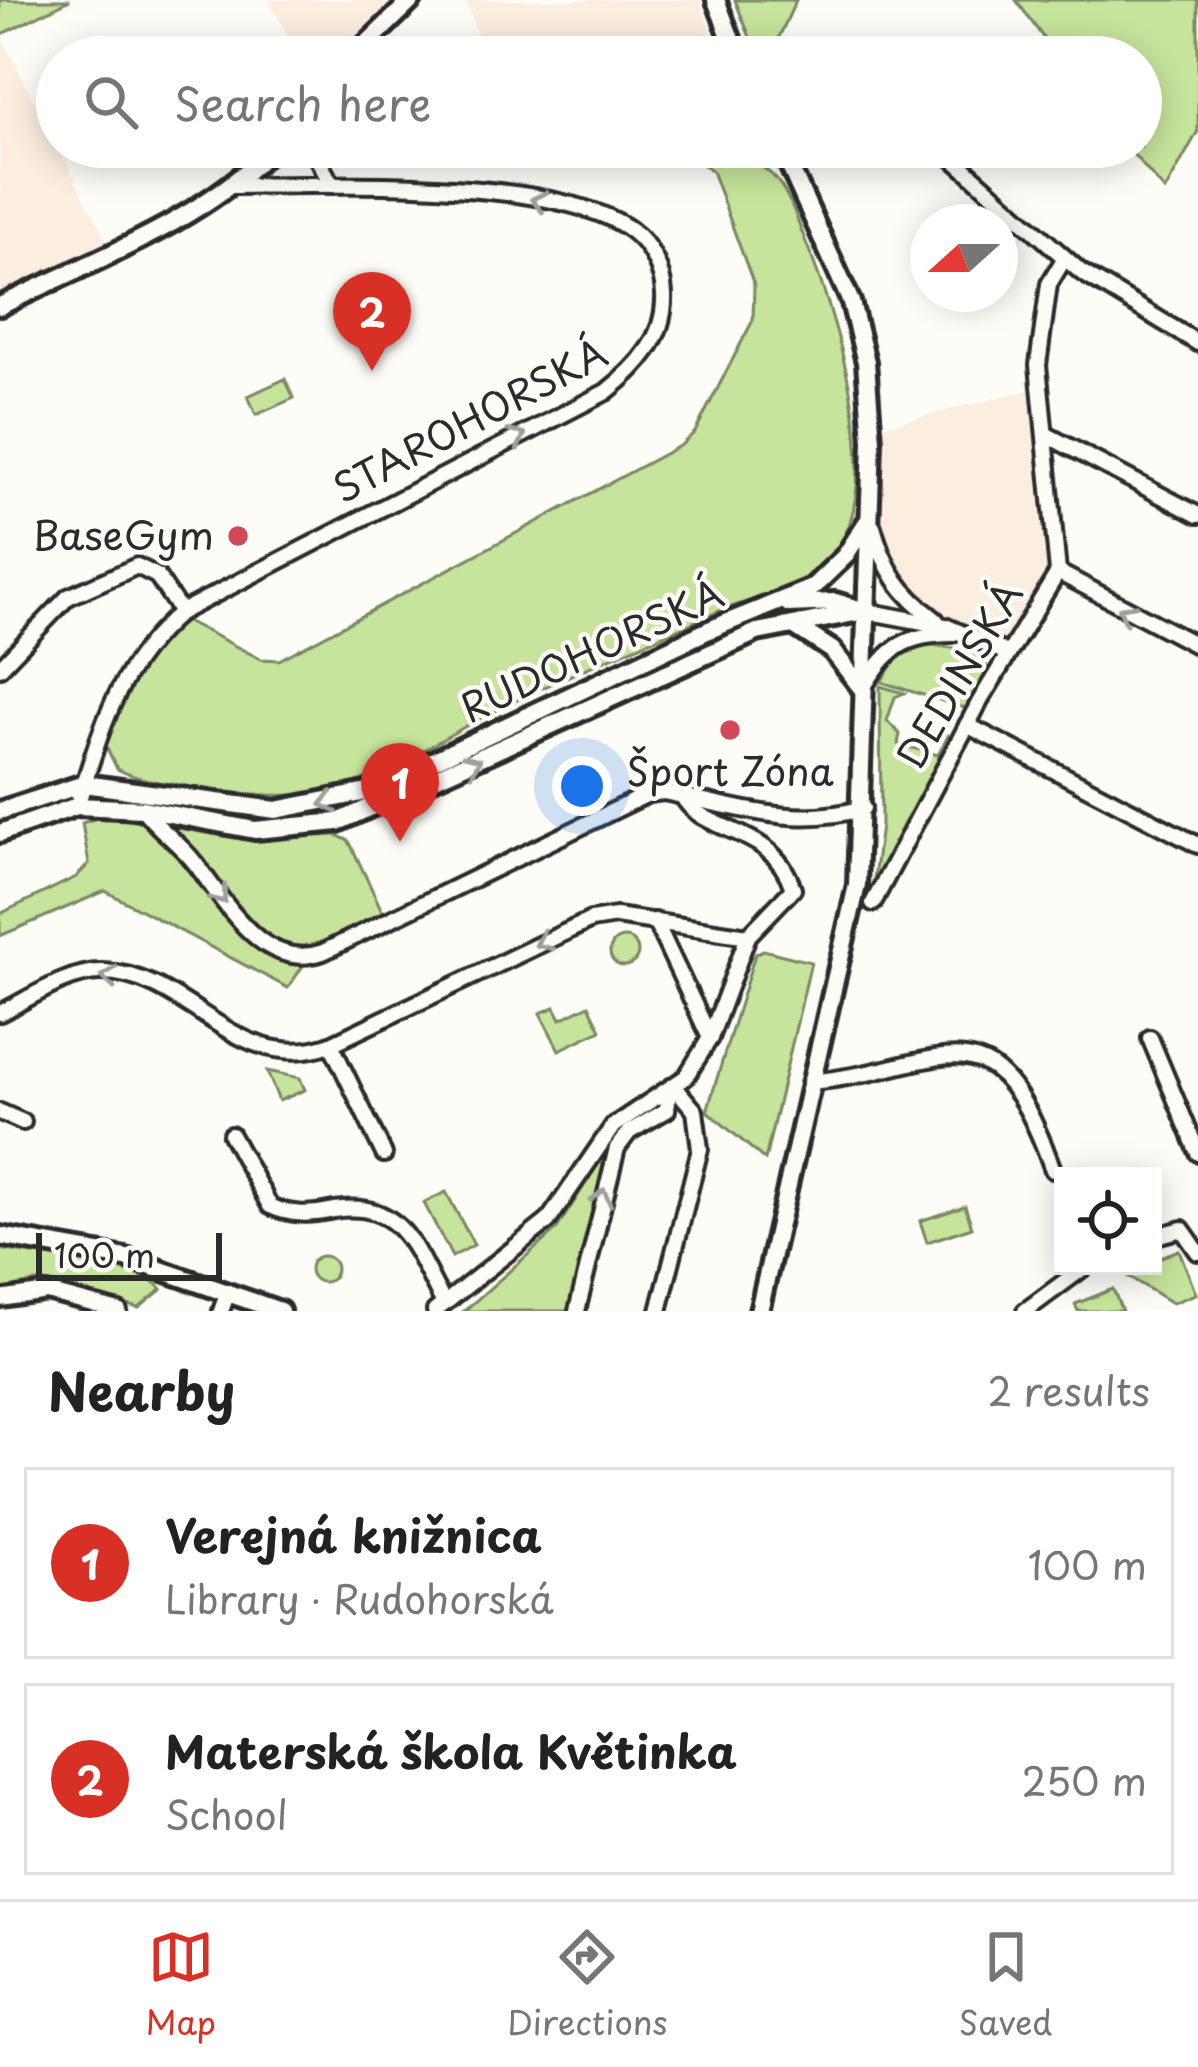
<!DOCTYPE html>
<meta charset="utf-8">
<style>
:root{--surface:#fff;--page:#f2f2f2;--text:#222;--muted:#767676;--line:#e0e0e0;--accent:#d93025}
body{margin:0;font-family:"Playpen Sans",sans-serif;background:var(--page);color:var(--text)}
.controls{position:absolute;right:36px;bottom:36px;display:grid;overflow:hidden;border-radius:0px;box-shadow:0 6px 30px #0003}
.controls button{width:108px;height:108px;display:grid;place-items:center;padding:0;border:0;border-bottom:3px solid var(--line);background:var(--surface);color:var(--text);font:60px sans-serif}
.compass{position:absolute;left:910px;top:204px;width:108px;height:108px;border-radius:50%;background:var(--surface);box-shadow:0 6px 30px #0003;rotate:249deg}
.scale{position:absolute;left:36px;bottom:30px;width:186px;box-sizing:border-box;padding-left:12px;border:6px solid #2b2b2b;border-top:0;font-size:33px;line-height:42px;white-space:nowrap;color:#2b2b2b;-webkit-text-stroke:9px #fdfcf7;paint-order:stroke}
.you{position:absolute;left:582px;top:786px;width:42px;height:42px;margin:-30px;border:9px solid #fff;border-radius:50%;background:#1a73e8;box-shadow:0 0 0 18px #1a73e833}
.badge{display:grid;place-items:center;width:78px;height:78px;border-radius:50%;background:var(--accent);color:#fff;font-size:39px;font-weight:700}
.pin{position:absolute;translate:-50% -99px;filter:drop-shadow(0 3px 6px #0008)}
.pin::after{content:'';position:absolute;top:63px;width:42px;height:36px;background:inherit;clip-path:polygon(0 0,100% 0,50% 100%)}
.list{margin:0;padding:0;list-style:none}
h2{display:flex;justify-content:space-between;align-items:center;height:156px;margin:0;padding:0 48px;font-size:51px}
h2 small{font-size:39px;font-weight:400;color:var(--muted)}
.list li{display:grid;grid-template-columns:78px 1fr auto;gap:36px;align-items:center;box-sizing:border-box;height:192px;margin:0 24px 24px;padding:0 24px;border:3px solid var(--line);border-radius:0px}
.list b{display:block;font-size:45px;white-space:nowrap}
.list p{margin:0;font-size:39px;white-space:nowrap;color:var(--muted)}
.list em{font-size:39px;font-style:normal;color:var(--muted)}
.icon{flex:none;width:66px;height:66px;fill:none;stroke:currentColor;stroke-width:2;stroke-linecap:round;stroke-linejoin:round}
.map{position:relative;flex:none;width:1198px;height:1311px;overflow:hidden}
.search{position:absolute;background:var(--surface);box-shadow:0 6px 30px #0003;left:36px;right:36px;top:36px;height:132px;display:flex;align-items:center;gap:30px;box-sizing:border-box;padding:0 42px;border-radius:66px;color:var(--muted);font-size:45px}
.sheet{height:588px;background:var(--surface)}
nav{display:flex;justify-content:space-around;align-items:center;box-sizing:border-box;height:168px;border-top:3px solid var(--line);background:var(--surface);font-size:33px;color:var(--muted)}
nav a{display:grid;justify-items:center;gap:6px}
nav .on{color:var(--accent)}
.map>svg:first-child{display:block}
</style>
<div class="map">
<svg width="1198" height="1311" viewBox="0 0 1198 1311">
<rect width="100%" height="100%" fill="#fdfcf7"/>
<filter id="ink" filterUnits="userSpaceOnUse"><feTurbulence type="fractalNoise" baseFrequency=".00833" numOctaves="2"/><feDisplacementMap in="SourceGraphic" scale="24" xChannelSelector="R" yChannelSelector="G"/><feConvolveMatrix kernelMatrix="1 2 1 2 8 2 1 2 1" color-interpolation-filters="sRGB"/></filter>
<g filter="url(#ink)">
<g fill="#fbeedf">
<polygon points="268,0 392,0 336,57 311,57 286,32"/>
<polygon points="466,0 700,0 713,38 659,57 484,57"/>
<polygon points="0,35 110,247 0,301"/>
<polygon points="1029,390 1050,578 1002,653 945,631 892,579 858,533 855,433"/>
</g>
<g fill="#c6e49b" stroke="#788863" stroke-width="3">
<polygon points="0,0 70,0 0,35"/>
<polygon points="735,0 796,0 770,57 758,57"/>
<polygon points="1016,0 1198,0 1198,131 1165,191 1127,147 1141,147 1141,57 1057,57"/>
<polygon points="713,38 721,57 659,57"/>
<path d="M680 147C717 147 743 149 772 175 788 190 797 219 805 240 835 313 886 475 838 548 810 589 763 594 720 611 640 645 557 679 479 719 428 746 380 780 323 792 280 801 155 790 117 769L106 746C115 704 151 646 186 621L261 659 279 660 681 445 695 432 753 320 754 285 712 171Z"/>
<polygon points="285,379 294,398 256,415 248,396"/>
<polygon points="931,645 960,649 986,665 989,677 968,709 881,682 898,656"/>
<polygon points="880,686 904,693 895,697 887,721 900,734 898,744 938,755 948,736 952,747 871,901 881,826"/>
<polygon points="98,792 256,816 335,808 336,814 257,822 98,798"/>
<polygon points="103,816 249,840 336,835 349,841 384,915 315,948 288,988 105,891 0,936 0,914 76,877 89,864 82,823"/>
<circle cx="624" cy="952" r="14"/>
<polygon points="763,950 811,962 765,1160 707,1111 755,954"/>
<polygon points="589,1005 601,1030 559,1050 540,1013 555,1007 561,1019"/>
<polygon points="267,1071 300,1078 305,1090 279,1101"/>
<polygon points="616,1136 570,1311 464,1311 556,1230"/>
<polygon points="446,1192 474,1245 452,1257 424,1203"/>
<polygon points="965,1206 972,1227 927,1242 920,1221"/>
<path d="M0 1249C35 1255 141 1264 162 1289L139 1308 41 1281 0 1290Z"/>
<polygon points="1179,1250 1196,1294 1172,1303 1121,1272 1153,1266 1153,1260"/>
<circle cx="323" cy="1269" r="13"/>
<polygon points="1113,1289 1122,1311 1078,1311 1075,1304"/>
</g>
<g fill="none" stroke-linecap="round" stroke-linejoin="round">
<g stroke="#2b2b2b" stroke-width="22">
<g id="minor">
<polyline points="311,147 332,185"/>
<polyline points="940,147 1081,272 1198,343"/>
<polyline points="1045,434 1198,515"/>
<path d="M873 527C885 570 900 593 936 620"/>
<polyline points="1058,572 1198,646"/>
<polyline points="865,611 945,626 1007,653"/>
<polyline points="0,668 68,597 137,566 157,576 181,612"/>
<path d="M865 685C888 647 907 634 952 634"/>
<polyline points="967,725 1198,845"/>
<path d="M77 806C102 728 116 668 181 612L606 392C638 367 666 337 664 294 663 270 650 244 631 230 555 175 326 185 230 186"/>
<path d="M143 809C158 830 179 842 195 863 225 901 263 973 323 952L648 794 663 792C734 806 793 829 863 808"/>
<polyline points="873,903 980,701 1058,572 1038,365 1049,284 1064,259"/>
<polyline points="655,921 710,1038"/>
<path d="M0 1013C29 999 69 971 102 972 189 973 236 1078 331 1044L591 920 616 916 748 936"/>
<polyline points="1150,1038 1198,1153"/>
<polyline points="331,1044 384,1154"/>
<path d="M810 1082C946 1070 991 996 1053 1170"/>
<polyline points="0,1112 23,1122"/>
<path d="M231 1135 270 1206C292 1216 311 1215 334 1210 404 1198 415 1253 444 1303"/>
<polyline points="1153,1237 1182,1229 1198,1252"/>
<polyline points="0,1299 47,1292 119,1311"/>
<polyline points="221,1311 228,1292"/>
<path d="M435 1311 548 1221 613 1126 686 1077 710 1038 748 936 793 889C773 823 702 836 682 795"/>
<polyline points="577,1311 617,1148 629,1132 667,1110 669,1090"/>
<polyline points="659,1311 700,1149 695,1111 674,1086"/>
<polyline points="1025,1311 1086,1266"/>
</g>
</g>
<g stroke="#2b2b2b" stroke-width="26">
<g id="tertiary">
<polyline points="716,0 738,57"/>
<polyline points="353,57 412,0"/>
<path d="M0 306C91 261 202 222 273 147"/>
<polyline points="789,604 835,602 865,611"/>
<polyline points="795,626 832,650 863,690"/>
<polyline points="0,811 84,784 276,810 367,792 709,630 812,588 845,556 867,522"/>
<polyline points="0,833 77,806 143,809 255,830 338,822 757,632 865,611"/>
<polyline points="0,1236 126,1258 280,1311"/>
<polyline points="759,1311 857,885 872,441 866,362 851,302 781,147"/>
</g>
</g>
<use href="#minor" stroke="#fdfcf7" stroke-width="14"/>
<use href="#tertiary" stroke="#fdfcf7" stroke-width="16"/>
</g>
<defs><path id="oneway-chevron" d="M-2-3.5L2.5 0L-2 3.5" fill="none" stroke-width="1.6" stroke-linecap="round" stroke-linejoin="round" transform="scale(3)"/></defs>
<g stroke="#9e9e9b">
<use href="#oneway-chevron" transform="translate(539 201) rotate(-168)"/>
<use href="#oneway-chevron" transform="translate(518 437) rotate(-27)"/>
<use href="#oneway-chevron" transform="translate(1126 612) rotate(-151)"/>
<use href="#oneway-chevron" transform="translate(473 763) rotate(-25)"/>
<use href="#oneway-chevron" transform="translate(328 803) rotate(167)"/>
<use href="#oneway-chevron" transform="translate(220 896) rotate(52)"/>
<use href="#oneway-chevron" transform="translate(543 942) rotate(155)"/>
<use href="#oneway-chevron" transform="translate(109 977) rotate(-175)"/>
<use href="#oneway-chevron" transform="translate(602 1197) rotate(-76)"/>
</g>
</g>
<g fill="#d1495b" stroke="#fdfcf7" stroke-width="4.5">
<circle cx="238" cy="536" r="12"/>
<circle cx="730" cy="730" r="12"/>
</g>
<g text-anchor="middle" stroke-width="9" stroke-linejoin="round" paint-order="stroke">
<g font-size="39" fill="#2b2b2b" stroke="#fdfcf7">
<text transform="translate(470 421) rotate(-28)" y="14">STAROHORSKÁ</text>
<text transform="translate(592 651) rotate(-25)" y="14">RUDOHORSKÁ</text>
<text transform="translate(960 675) rotate(-60)" y="14">DEDINSKÁ</text>
</g>
<g font-size="39" fill="#2b2b2b" stroke="#fdfcf7" text-anchor="end">
<text x="214" y="550">BaseGym</text>
<text x="730" y="786" text-anchor="middle">Šport Zóna</text>
</g>
</g>
</svg>
<div class="controls">
<button><svg class="icon" aria-label="locate" viewBox="0 0 24 24"><circle cx="12" cy="12" r="6"/><path d="M12 2v4M12 18v4M2 12h4M18 12h4"/></svg></button>
</div>
<svg class="compass" viewBox="-18 -18 36 36"><path d="M0-13l5 13h-10z" fill="#e53935"/><path d="M0 13l5-13h-10z" fill="#767676"/></svg>
<div class="scale">100 m</div>
<div class="you"></div>
<div class="pin badge" style="left:400px;top:842px">1</div>
<div class="pin badge" style="left:372px;top:371px">2</div>
<div class="search"><svg class="icon" aria-label="search" viewBox="0 0 24 24"><circle cx="10" cy="10" r="6"/><path d="M15 15l6 6"/></svg>Search here</div>
</div>
<section class="sheet">
<h2>Nearby<small>2 results</small></h2>
<ul class="list">
<li><span class="badge">1</span><div><b>Verejná knižnica</b><p>Library · Rudohorská</p></div><em>100 m</em></li>
<li><span class="badge">2</span><div><b>Materská škola Květinka</b><p>School</p></div><em>250 m</em></li>
</ul>
</section>
<nav>
<a class="on"><svg class="icon" aria-label="map" viewBox="0 0 24 24"><path d="M3 6l6-2 6 2 6-2v14l-6 2-6-2-6 2zM9 4v14M15 6v14"/></svg>Map</a>
<a><svg class="icon" aria-label="directions" viewBox="0 0 24 24"><path d="M12 3l9 9-9 9-9-9zM9 14v-3h6M13 9l2 2-2 2"/></svg>Directions</a>
<a><svg class="icon" aria-label="saved" viewBox="0 0 24 24"><path d="M7 4h10v16l-5-4-5 4z"/></svg>Saved</a>
</nav>
